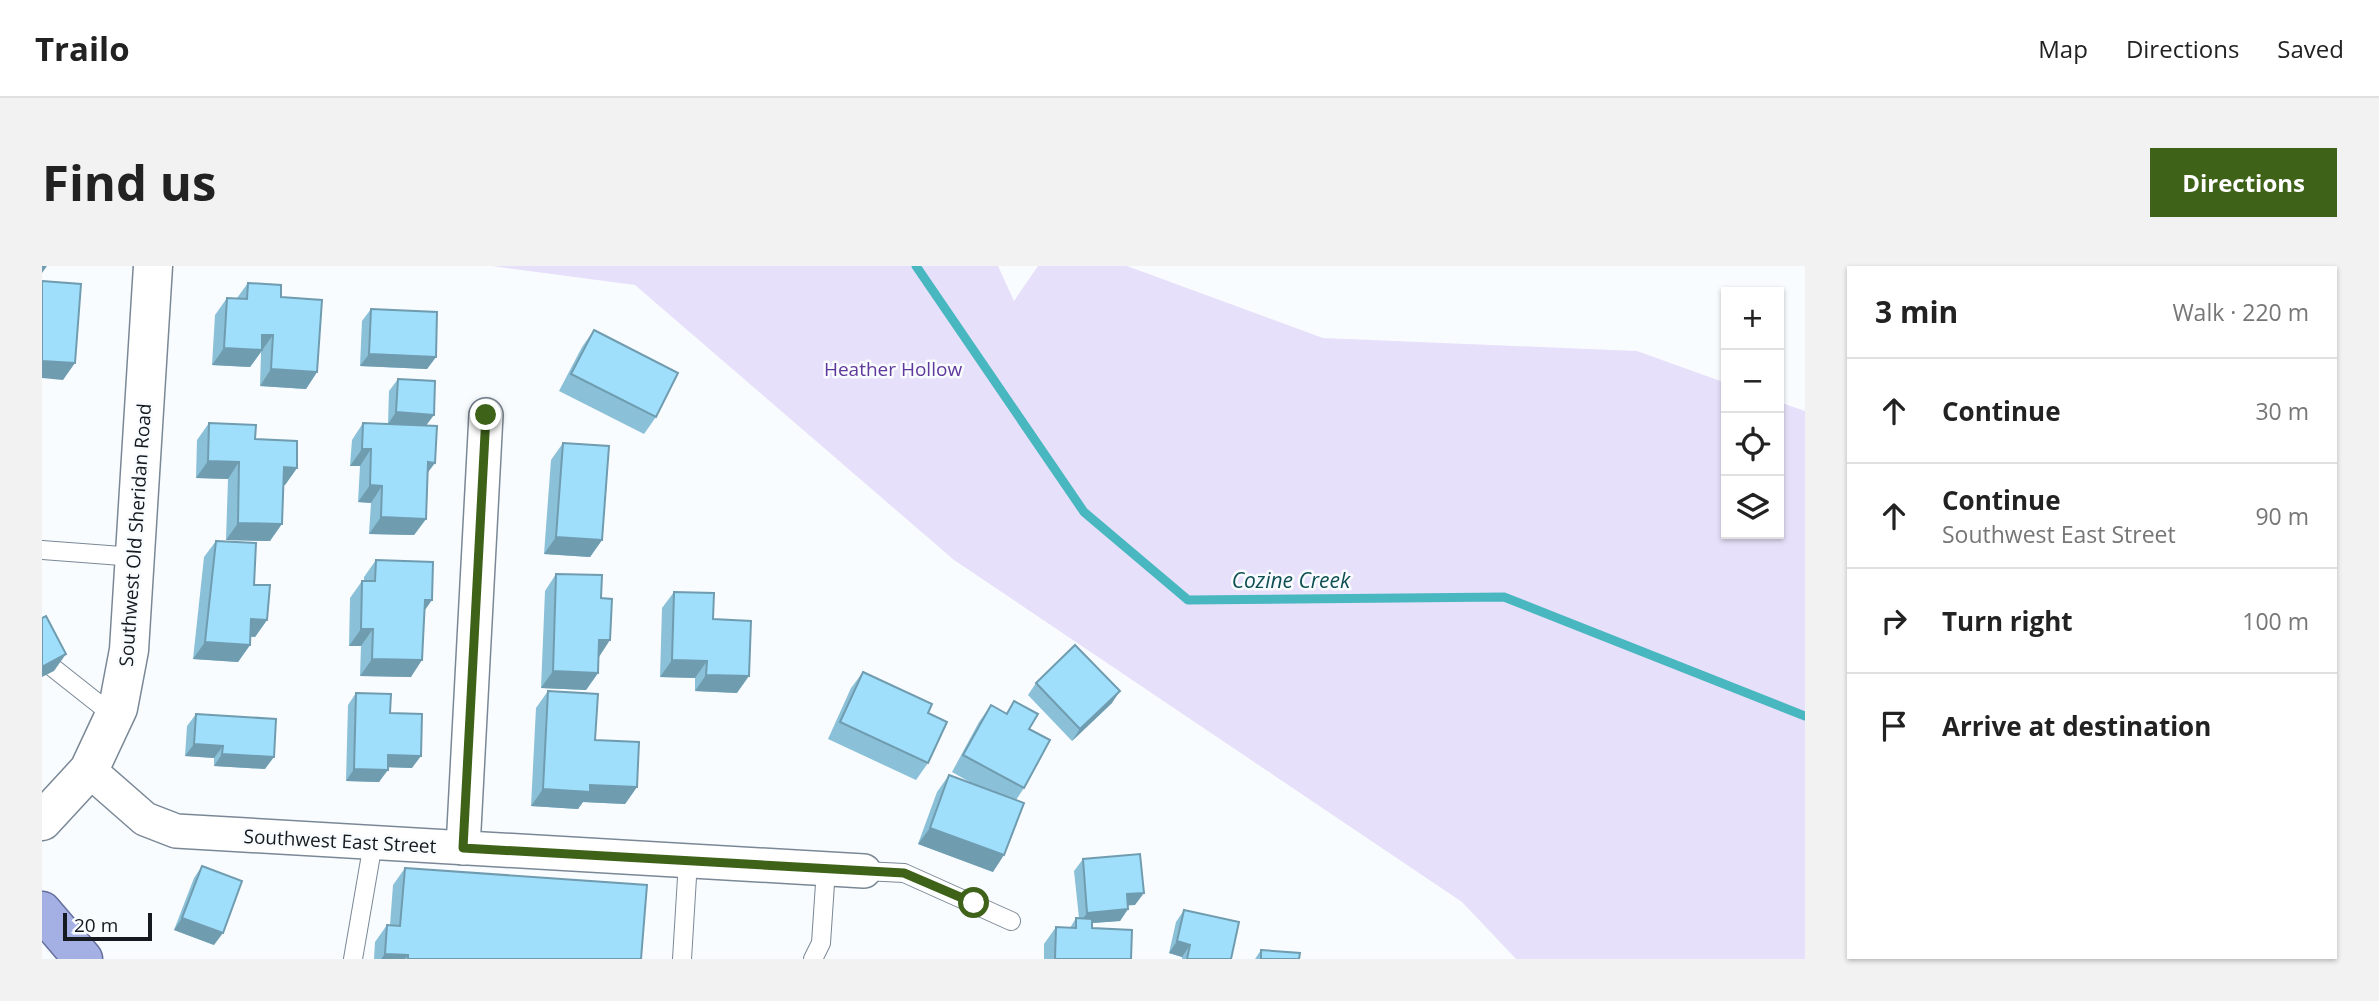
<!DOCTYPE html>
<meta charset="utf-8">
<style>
:root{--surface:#fff;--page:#f2f2f2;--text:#222;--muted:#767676;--line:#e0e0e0;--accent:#3f6219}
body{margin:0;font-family:"Open Sans",sans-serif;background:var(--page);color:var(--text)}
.controls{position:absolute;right:21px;top:21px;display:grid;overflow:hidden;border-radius:0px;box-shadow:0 2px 5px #0004}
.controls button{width:63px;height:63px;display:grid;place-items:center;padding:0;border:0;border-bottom:2px solid var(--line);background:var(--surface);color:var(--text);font:35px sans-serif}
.scale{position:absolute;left:21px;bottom:18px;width:89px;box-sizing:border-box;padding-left:7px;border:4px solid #151a20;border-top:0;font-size:19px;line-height:24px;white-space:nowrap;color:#151a20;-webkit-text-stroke:5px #f9fcff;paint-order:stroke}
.stop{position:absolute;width:21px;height:21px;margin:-16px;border:5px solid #3f6219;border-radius:50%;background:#fff}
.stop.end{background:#3f6219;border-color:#fff;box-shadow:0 2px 7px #0008}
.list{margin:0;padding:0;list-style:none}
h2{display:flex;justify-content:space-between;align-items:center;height:91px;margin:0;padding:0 28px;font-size:30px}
h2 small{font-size:23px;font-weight:400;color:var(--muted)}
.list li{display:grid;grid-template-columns:46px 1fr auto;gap:21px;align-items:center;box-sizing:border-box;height:105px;padding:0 28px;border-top:2px solid var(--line)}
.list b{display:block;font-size:26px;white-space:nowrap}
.list p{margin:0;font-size:23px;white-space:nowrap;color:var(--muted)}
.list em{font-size:23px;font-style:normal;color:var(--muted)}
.icon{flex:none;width:38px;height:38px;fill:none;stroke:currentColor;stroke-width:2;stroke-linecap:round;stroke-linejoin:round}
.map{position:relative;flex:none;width:1763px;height:693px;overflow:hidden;border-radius:0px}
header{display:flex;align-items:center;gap:42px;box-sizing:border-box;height:98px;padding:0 35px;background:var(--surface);border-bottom:2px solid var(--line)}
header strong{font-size:33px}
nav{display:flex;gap:38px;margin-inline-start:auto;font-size:24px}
.intro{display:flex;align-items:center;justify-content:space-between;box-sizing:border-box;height:168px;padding:0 42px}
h1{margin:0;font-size:49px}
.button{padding:18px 32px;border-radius:0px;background:var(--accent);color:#fff;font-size:24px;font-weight:700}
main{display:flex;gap:42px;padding:0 42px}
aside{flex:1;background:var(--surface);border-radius:0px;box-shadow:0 2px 5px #0004}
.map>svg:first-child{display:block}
</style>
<header>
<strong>Trailo</strong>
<nav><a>Map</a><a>Directions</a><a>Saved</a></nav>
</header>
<div class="intro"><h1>Find us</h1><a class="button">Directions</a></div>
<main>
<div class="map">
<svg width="1763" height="693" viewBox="0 0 1763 693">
<rect width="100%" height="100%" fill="#f9fcff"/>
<polygon fill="#e7e0fa" points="450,0 956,0 972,35 996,0 1085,0 1281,72 1595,85 1684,117 1684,268 1737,268 1737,136 1763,145 1763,693 1474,693 1420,636 912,294 593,19"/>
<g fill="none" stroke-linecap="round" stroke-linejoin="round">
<polyline stroke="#49b7c0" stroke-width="9" points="874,0 1042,246 1146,334 1462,331 1763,450"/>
<g stroke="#7a8896" stroke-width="20">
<g id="service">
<polyline points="0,284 93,291"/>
<polyline points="0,393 72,450"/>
<polyline points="822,605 862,607 969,655"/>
<polyline points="311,693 331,577"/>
<polyline points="640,693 646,595"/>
<polyline points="771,693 779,677 784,603"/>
</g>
</g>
<g stroke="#7a8896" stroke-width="36">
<g id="minor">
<polyline points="47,504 103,553 134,565 822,605"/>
<polyline points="421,582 444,149"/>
</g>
</g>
<g stroke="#7a8896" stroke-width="41">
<polyline id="secondary" points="0,555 47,504 76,442 87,384 111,0"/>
</g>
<g stroke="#646f9c" stroke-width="41">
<polyline id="trunk" points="0,645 41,693"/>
</g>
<use href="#service" stroke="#fff" stroke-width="18"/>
<use href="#minor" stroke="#fff" stroke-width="33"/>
<use href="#secondary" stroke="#fff" stroke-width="38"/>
<use href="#trunk" stroke="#a4b0e4" stroke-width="38"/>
</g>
<g fill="#8ac0d8">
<polygon points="206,17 239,31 275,106 264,123 218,120 219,86 208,101 170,99 173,49 185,32 195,32"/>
<polygon points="329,43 394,91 385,103 318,100 320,55"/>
<polygon points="552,64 614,151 602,168 517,125 540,81"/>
<polygon points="356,113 384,160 386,207 384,253 372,269 327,268 329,237 316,236 318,200 308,200 310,174 321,157 346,158 347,125"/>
<polygon points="167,157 213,173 255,202 243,219 241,219 228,275 184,274 186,213 154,212 155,174"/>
<polygon points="521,177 560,274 548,291 502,288 509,194"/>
<polygon points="174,275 212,319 225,354 213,371 208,370 208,379 196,396 151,393 162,291"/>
<polygon points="334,294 383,344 369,411 318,410 319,380 307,380 308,332 320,315 322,315 322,311"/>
<polygon points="514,308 559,332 556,407 544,424 499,422 503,325"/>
<polygon points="632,326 671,353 695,427 653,425 653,412 618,411 620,342"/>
<polygon points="821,406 886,497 874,514 786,473 809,422"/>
<polygon points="994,417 1070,437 1030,475 986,429"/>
<polygon points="506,425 553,474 595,521 583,538 541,536 536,543 489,540 494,442"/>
<polygon points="314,427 348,447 370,502 346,501 337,516 304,515 306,439"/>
<polygon points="972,435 987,463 982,522 974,534 951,606 876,578 895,526 907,509 933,519 910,506 937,456 949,439 964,447"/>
<polygon points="154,448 223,503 172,500 172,492 143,490 145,460"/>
<polygon points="1041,593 1093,639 1086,639 1086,643 1078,655 1050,657 1050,662 1089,693 1002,693 1002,678 1014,661 1028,662 1034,652 1037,652 1032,605"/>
<polygon points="160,600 172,679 132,664 152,612"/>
<polygon points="363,602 599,693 332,693 333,676 345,659 348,659 351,619"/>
<polygon points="1142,644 1189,693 1140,693 1140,691 1127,687 1134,656"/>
<polygon points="1219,684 1257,693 1213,693"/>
</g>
<g fill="#709cb0">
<polygon points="0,0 5,0 0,7"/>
<polygon points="220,69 231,69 208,101 170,99 182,82"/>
<polygon points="327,88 394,91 385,103 318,100"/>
<polygon points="0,95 33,97 21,114 0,112"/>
<polygon points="229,103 275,106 264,123 218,120"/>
<polygon points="354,146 392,149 383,161 346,158"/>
<polygon points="320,183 329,183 318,200 308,200"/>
<polygon points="166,195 197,196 186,213 154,212"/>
<polygon points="386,196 393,197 381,213"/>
<polygon points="242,201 255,202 243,219 230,218"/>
<polygon points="328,219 340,220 329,237 316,236"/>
<polygon points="339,251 384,253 372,269 327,268"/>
<polygon points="196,257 240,258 228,275 184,274"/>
<polygon points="514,271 560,274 548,291 502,288"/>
<polygon points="383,334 390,334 378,351"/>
<polygon points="209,353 225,354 213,371 198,370"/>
<polygon points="319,363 331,363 319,380 307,380"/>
<polygon points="557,374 568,374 557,391"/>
<polygon points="163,376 208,379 196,396 151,393"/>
<polygon points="24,388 12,405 0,411 0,401"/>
<polygon points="330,393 380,394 369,411 318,410"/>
<polygon points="630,394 665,395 653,412 618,411"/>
<polygon points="511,405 556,407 544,424 499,422"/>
<polygon points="664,409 707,410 695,427 653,425"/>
<polygon points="1078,425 1070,437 1030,475 1038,463"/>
<polygon points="152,478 181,480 172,492 143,490"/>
<polygon points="180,488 232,491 223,503 172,500"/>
<polygon points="346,489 379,490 370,502 338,501"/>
<polygon points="312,503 346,504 337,516 304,515"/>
<polygon points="548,519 595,521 583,538 541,536 536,543 489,540 501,523"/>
<polygon points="888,562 962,589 951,606 876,578"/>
<polygon points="1102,627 1093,639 1077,640 1085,628"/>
<polygon points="1086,643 1078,655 1037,658 1045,647"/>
<polygon points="140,652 181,667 172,679 132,664"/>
<polygon points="1135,675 1148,679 1140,691 1127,687"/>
<polygon points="343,688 366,689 363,693 339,693"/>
</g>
<g fill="#a0dffb" stroke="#709cb0" stroke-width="2">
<polygon points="0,15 39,18 33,97 0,95"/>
<polygon points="206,17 239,19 239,31 280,34 275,106 229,103 231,69 220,69 220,84 182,82 185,32 205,33"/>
<polygon points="329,43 395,46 394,91 327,88"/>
<polygon points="552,64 636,107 614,151 529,108"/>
<polygon points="356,113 393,115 392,149 354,146"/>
<polygon points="167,157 214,159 213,173 255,175 255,202 242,201 240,258 196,257 197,196 166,195"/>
<polygon points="321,157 395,160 393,197 386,196 384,253 339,251 340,220 328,219 329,183 320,183"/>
<polygon points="521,177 567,180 560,274 514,271"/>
<polygon points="174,275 214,277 212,319 228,319 225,354 209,353 208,379 163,376"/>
<polygon points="334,294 391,296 390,334 383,334 380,394 330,393 331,363 319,363 320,315 333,315"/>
<polygon points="514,308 560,309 559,332 570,333 568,374 557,374 556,407 511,405"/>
<polygon points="632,326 672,327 671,353 709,355 707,410 664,409 665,395 630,394"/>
<polygon points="4,350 24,388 0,401 0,352"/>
<polygon points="1033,379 1078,425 1038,463 994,417"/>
<polygon points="821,406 890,438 886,447 905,456 886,497 798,456"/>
<polygon points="506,425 556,428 553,474 597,476 595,521 548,519 548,526 501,523"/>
<polygon points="314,427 349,428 348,447 380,448 379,490 346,489 346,504 312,503"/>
<polygon points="972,435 996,448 987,463 1008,474 982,522 921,489 949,439 965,448"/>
<polygon points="154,448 234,453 232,491 180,488 181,480 152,478"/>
<polygon points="907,509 982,537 962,589 888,562"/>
<polygon points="1098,588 1102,627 1085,628 1086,643 1045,647 1041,593"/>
<polygon points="160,600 200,615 181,667 140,652"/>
<polygon points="363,602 605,619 599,693 366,693 366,689 343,688 345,659 358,660"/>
<polygon points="1142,644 1197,656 1189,693 1145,693 1148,679 1135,675"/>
<polygon points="1034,652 1050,653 1050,662 1090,664 1089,693 1013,693 1014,661 1034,662"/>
<polygon points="1219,684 1258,687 1257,693 1219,693"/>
</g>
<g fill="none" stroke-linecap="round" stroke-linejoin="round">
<polyline stroke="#3f6219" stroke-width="9" points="444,149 421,582 862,607 932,637"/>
</g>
<g text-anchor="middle" stroke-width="5" stroke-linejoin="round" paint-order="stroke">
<g font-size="19" fill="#5f389b" stroke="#f9fcff">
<text x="851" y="110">Heather Hollow</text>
</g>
<g font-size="19" fill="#151a20" stroke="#f9fcff">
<text transform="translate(93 269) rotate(-86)" y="7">Southwest Old Sheridan Road</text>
<text transform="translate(298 575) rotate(3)" y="7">Southwest East Street</text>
</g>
<g font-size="21" font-style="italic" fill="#0e4f54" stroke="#f9fcff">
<text x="1249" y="322">Cozine Creek</text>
</g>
</g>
</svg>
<div class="controls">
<button>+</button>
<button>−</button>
<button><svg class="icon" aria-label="locate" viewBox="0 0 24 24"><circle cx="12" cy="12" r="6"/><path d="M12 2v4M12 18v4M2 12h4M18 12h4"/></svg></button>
<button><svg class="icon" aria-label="layers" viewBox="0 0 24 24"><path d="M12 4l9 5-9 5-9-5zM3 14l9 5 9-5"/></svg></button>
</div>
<div class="scale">20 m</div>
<div class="stop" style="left:932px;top:637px"></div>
<div class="stop end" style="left:444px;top:149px"></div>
</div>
<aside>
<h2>3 min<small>Walk · 220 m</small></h2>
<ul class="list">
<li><svg class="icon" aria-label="ahead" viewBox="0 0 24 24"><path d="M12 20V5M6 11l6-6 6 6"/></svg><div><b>Continue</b></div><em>30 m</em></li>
<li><svg class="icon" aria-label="ahead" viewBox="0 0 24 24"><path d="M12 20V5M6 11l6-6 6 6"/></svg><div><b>Continue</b><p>Southwest East Street</p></div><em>90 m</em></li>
<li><svg class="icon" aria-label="right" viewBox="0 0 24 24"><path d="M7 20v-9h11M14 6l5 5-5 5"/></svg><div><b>Turn right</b></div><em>100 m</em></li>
<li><svg class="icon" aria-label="arrive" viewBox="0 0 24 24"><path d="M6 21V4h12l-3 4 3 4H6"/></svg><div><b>Arrive at destination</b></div></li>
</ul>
</aside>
</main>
